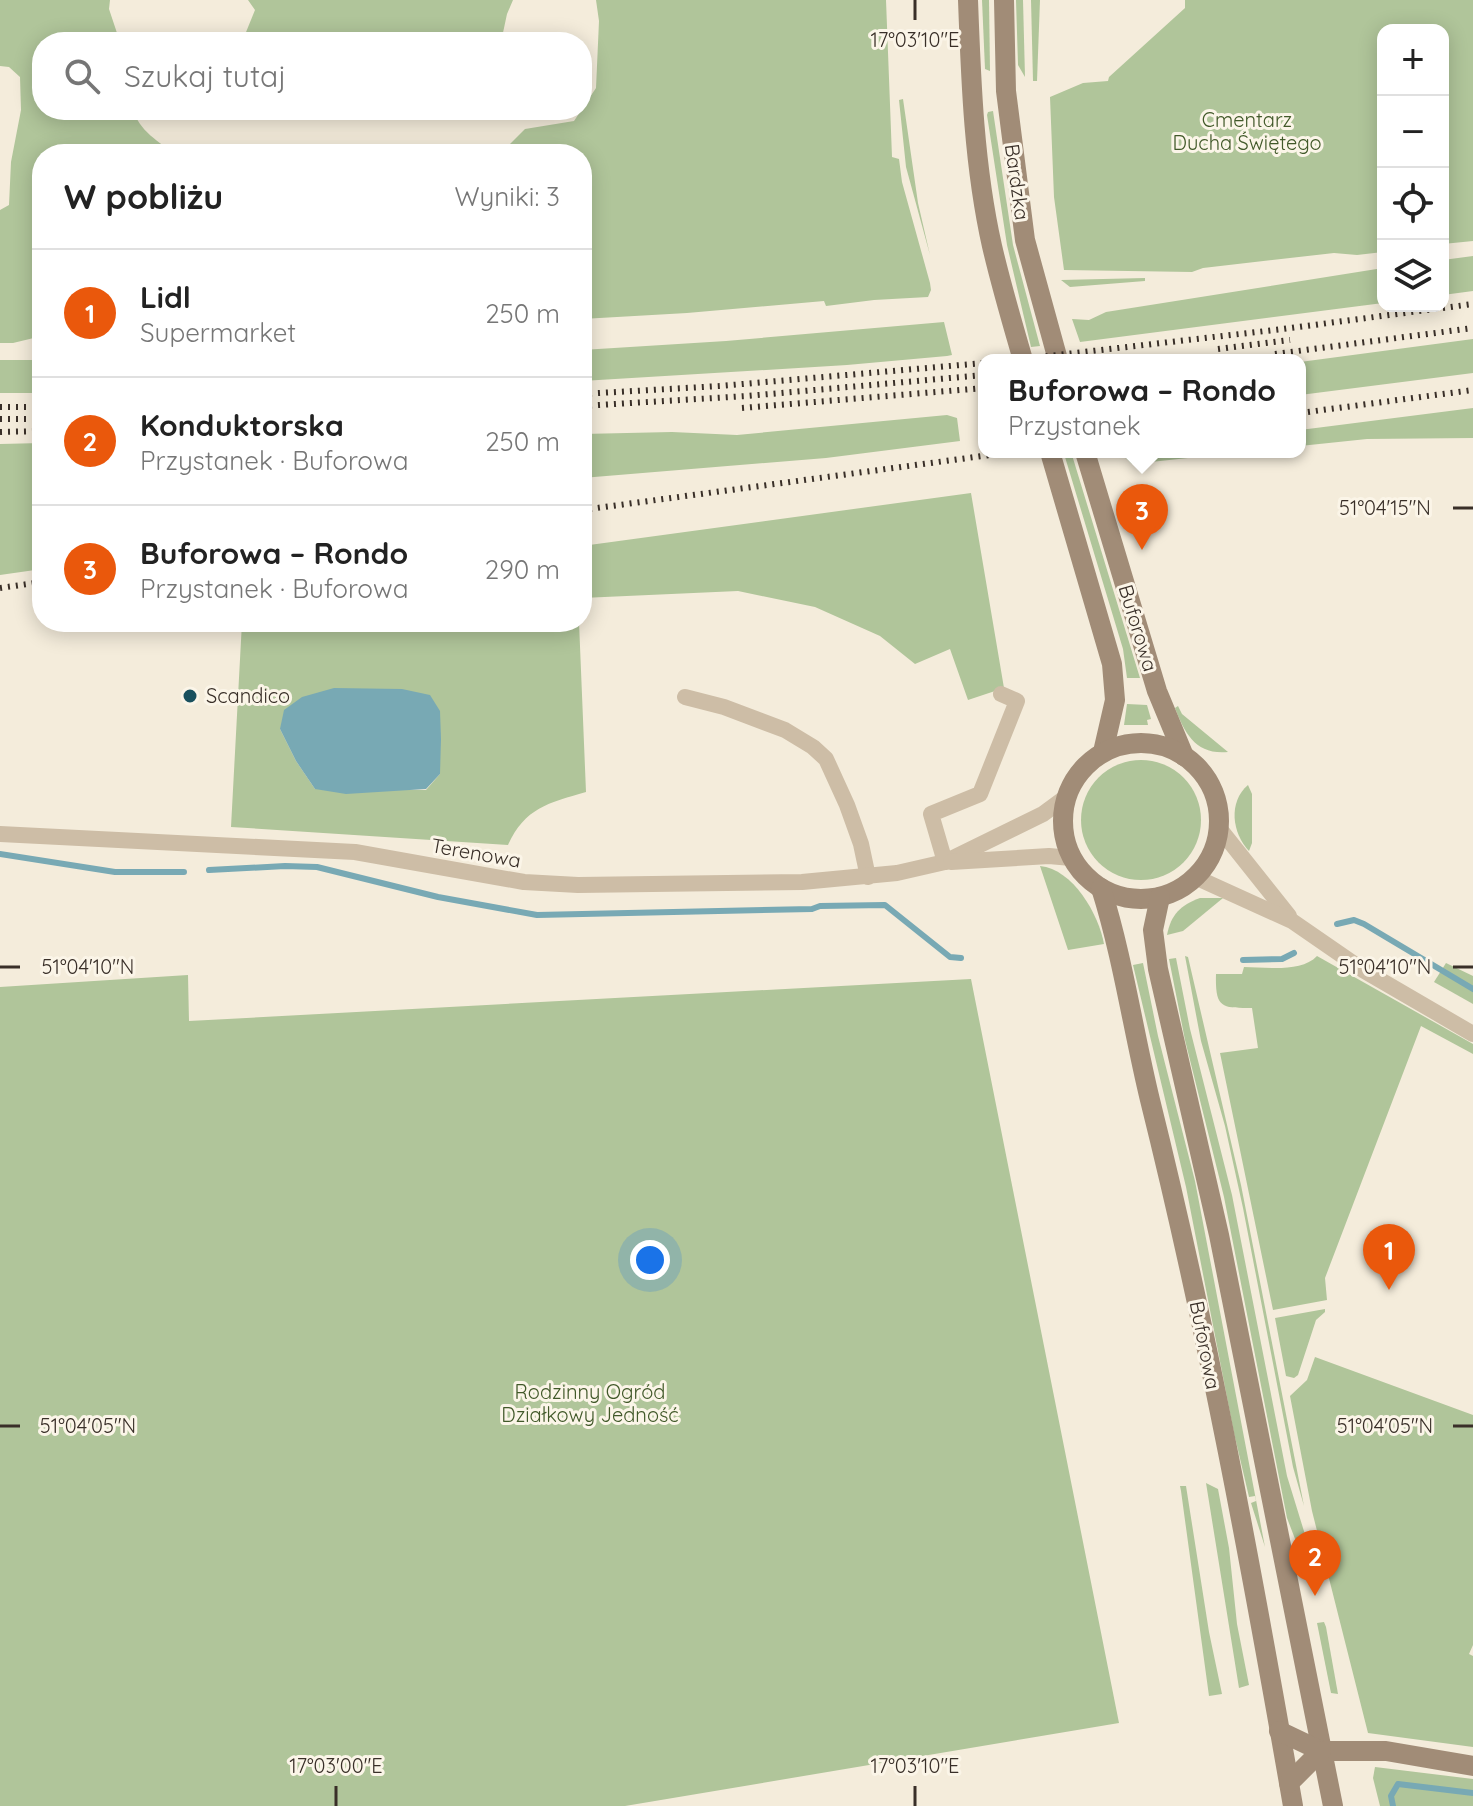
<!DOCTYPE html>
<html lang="pl">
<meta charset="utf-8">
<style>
:root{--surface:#fff;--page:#f6f6f6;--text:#222;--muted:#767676;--line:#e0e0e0;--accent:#ea580c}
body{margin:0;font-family:Quicksand,sans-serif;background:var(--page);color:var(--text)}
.controls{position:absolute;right:24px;top:24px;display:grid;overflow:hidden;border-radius:16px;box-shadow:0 4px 20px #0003}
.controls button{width:72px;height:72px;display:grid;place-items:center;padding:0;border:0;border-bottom:2px solid var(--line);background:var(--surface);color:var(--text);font:40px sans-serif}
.you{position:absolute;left:650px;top:1260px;width:28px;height:28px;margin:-20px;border:6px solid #fff;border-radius:50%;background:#1a73e8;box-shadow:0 0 0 12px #1a73e833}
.badge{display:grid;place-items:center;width:52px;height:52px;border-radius:50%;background:var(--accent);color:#fff;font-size:26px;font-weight:700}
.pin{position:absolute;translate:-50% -66px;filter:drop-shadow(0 2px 4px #0008)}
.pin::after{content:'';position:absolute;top:42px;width:28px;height:24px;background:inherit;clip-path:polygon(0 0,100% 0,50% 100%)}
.popup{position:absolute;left:978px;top:354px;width:328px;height:104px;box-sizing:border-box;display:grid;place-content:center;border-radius:16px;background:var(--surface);filter:drop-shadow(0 2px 6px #0005);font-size:26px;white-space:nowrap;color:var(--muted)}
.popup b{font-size:30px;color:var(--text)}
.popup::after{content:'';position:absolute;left:50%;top:100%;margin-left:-16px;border:16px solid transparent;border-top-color:var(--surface)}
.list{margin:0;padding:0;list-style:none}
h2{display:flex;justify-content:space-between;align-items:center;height:104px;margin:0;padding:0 32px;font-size:34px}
h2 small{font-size:26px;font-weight:400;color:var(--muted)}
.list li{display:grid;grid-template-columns:52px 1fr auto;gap:24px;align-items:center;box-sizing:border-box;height:128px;padding:0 32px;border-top:2px solid var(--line)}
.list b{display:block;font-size:30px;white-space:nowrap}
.list p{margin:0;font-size:26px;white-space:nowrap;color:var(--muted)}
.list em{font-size:26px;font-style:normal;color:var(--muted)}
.icon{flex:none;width:44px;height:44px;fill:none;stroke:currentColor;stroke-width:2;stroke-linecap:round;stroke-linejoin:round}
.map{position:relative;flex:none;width:1473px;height:1806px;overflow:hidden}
.search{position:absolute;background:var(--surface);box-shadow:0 4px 20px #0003;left:32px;top:32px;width:560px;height:88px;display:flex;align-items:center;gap:20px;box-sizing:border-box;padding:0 28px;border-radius:32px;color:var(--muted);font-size:30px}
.panel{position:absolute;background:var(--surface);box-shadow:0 4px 20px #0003;left:32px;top:144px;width:560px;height:488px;border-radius:32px}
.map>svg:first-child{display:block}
</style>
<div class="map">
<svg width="1473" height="1806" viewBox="0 0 1473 1806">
<rect width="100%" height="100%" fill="#f4ecdb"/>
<g fill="#b0c59a" fill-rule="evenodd">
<path d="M0 0H110L109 9 120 42H42V110H134C137 129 161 144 176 154H42V336L13 343H0V210L9 205 11 162 21 110 20 77 9 67 0 66Z"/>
<polygon points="248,0 513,0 507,14 501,42 423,42 415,37 414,42 242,42 255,10"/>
<polygon points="596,0 886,0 892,157 899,159 902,182 930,283 931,290 928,297 874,300 826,306 824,301 687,313 582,319 582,154 500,154 525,129 574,121 596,88 599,21"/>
<polygon points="982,0 989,0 990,71 985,69"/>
<polygon points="1016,0 1023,0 1025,77 1018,65"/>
<polygon points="1031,0 1040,0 1037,81 1033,81"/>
<polygon points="1185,0 1473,0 1473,241 1443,244 1443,30 1383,30 1383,252 1357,255 1334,253 1203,268 1192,272 1064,270 1054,197 1050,97 1083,83 1108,81 1109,77 1185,8"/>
<polygon points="903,99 918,203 930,255 906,167 899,100"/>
<polygon points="993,111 1013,245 1040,346 1031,347 1007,245 987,115 988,112"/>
<polygon points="1473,256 1473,291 1443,295 1443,260"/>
<polygon points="1383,268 1383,303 1080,342 1072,319 1089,320 1106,312"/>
<polygon points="1145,278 1145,281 1070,287 1061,280"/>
<polygon points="944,322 952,355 947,356 847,365 582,381 582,350 726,341"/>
<polygon points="1473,339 1473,373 1300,395 1300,362"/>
<rect x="0" y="360" width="42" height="33"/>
<polygon points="1473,408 1473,438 1367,439 1300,446 1300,430"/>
<polygon points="947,415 957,418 960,441 826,458 582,478 582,434 672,432 737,435"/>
<polygon points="42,443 42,569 0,575 0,444"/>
<polygon points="1119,452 1244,452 1132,464"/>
<polygon points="1072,455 1140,678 1127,678 1123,649 1065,457"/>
<polygon points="971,493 1004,688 968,700 950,649 915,664 880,636 815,607 738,591 582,598 582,546"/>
<path d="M242 622H579L586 792C548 803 525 808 508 845L231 827ZM440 711V774L426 790 315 789 296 761 280 729Z"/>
<polygon points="1127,704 1147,705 1151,719 1147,720 1148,725 1124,725"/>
<path d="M1178 706 1182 714 1228 752C1196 755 1185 734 1175 708Z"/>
<circle cx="1141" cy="820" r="60"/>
<path d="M1248 785 1252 794V843L1249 851C1232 833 1228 802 1248 785Z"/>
<path d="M1040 866C1073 869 1099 915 1104 944L1068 950Z"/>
<path d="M1200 898H1223L1183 931 1167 935C1171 914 1181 905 1200 898Z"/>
<polygon points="1185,956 1188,957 1241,1185 1304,1506 1293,1467 1243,1208 1225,1126 1201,1041"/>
<path d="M1317 956 1473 1044V1054L1421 1026 1325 1278 1327 1300 1273 1310 1220 1053 1258 1048 1252 1008C1222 1008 1215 1009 1216 974H1242L1244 967C1266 967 1301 973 1317 956Z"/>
<polygon points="1176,958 1190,1029 1232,1195 1287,1476 1311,1554 1302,1557 1287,1518 1224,1197 1185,1040 1169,959"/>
<polygon points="1143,963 1158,1036 1195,1181 1265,1547 1251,1503 1256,1501 1255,1496 1249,1497 1234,1433 1186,1187 1133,965"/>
<polygon points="1446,963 1473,976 1473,1004 1434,982"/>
<polygon points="188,975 189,1021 971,979 1119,1723 625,1806 0,1806 0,987"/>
<polygon points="1325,1309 1325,1312 1316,1320 1298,1375 1294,1378 1286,1376 1275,1318"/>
<polygon points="1315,1357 1473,1415 1473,1645 1469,1654 1473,1656 1473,1747 1368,1733 1312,1511 1290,1396 1307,1380"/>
<polygon points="1206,1483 1218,1489 1229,1548 1237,1624 1249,1685 1239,1688"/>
<polygon points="1186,1486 1209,1632 1222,1694 1209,1696 1181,1491 1180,1486"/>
<polygon points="1324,1622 1326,1627 1338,1694 1331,1693 1317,1623"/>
<polygon points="1375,1767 1473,1779 1473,1806 1380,1806 1373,1778"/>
</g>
<polygon fill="#78a9b4" points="334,688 402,689 430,695 440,711 441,739 440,774 426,789 346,794 315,789 296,761 280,729 284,710 302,697"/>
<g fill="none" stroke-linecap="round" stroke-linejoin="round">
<g stroke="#78a9b4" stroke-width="6">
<polyline points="0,854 115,872 184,872"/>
<polyline points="209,870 285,866 317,867 438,897 537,915 812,909 820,906 885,905 950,957 961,958"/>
<polyline points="1337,924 1354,920 1364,924 1473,989"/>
<polyline points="1243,960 1282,959 1294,953"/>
<polyline points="1393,1806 1391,1796 1398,1784 1473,1793"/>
</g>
<g stroke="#cdbda6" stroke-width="16">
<polyline points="685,697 724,707 785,730 813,747 826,759 847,805 861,844 868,877"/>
<polyline points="1219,828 1289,916"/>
<polyline points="0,834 355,852 524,882 578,885 802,882 897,873 945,862 1043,814 1066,797"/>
<polyline points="945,862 931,814 980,794 1017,701 1001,694"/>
<polyline points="951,862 1049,856 1071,858"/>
<polyline points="1195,877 1292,921 1363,970 1473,1034"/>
</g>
<g stroke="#a18c77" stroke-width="20">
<path d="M968 0C971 82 974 166 992 246 1001 285 1012 322 1023 360"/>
<polyline points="1004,0 1006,91 1025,240 1058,360"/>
<polyline points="1050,452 1112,664 1115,700 1103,752"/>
<polyline points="1085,452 1157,691 1184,756"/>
<circle cx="1141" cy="821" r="78"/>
<path d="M1101 888C1123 958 1133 1030 1150 1100 1208 1333 1252 1570 1293 1806"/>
<polyline points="1160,897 1153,930 1158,969 1219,1235 1333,1806"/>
<polyline points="1279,1731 1321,1751 1386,1751 1473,1766"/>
<polyline points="1289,1783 1321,1751"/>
</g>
<g stroke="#392f28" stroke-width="6" stroke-dasharray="2 6" stroke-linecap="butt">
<polyline points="1218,349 1290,340"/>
<polyline points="1275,354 1473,328"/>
<polyline points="1014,360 1283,329 1473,304"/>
<polyline points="582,394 720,386 984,363"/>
<polyline points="582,406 747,396 984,375"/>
<polyline points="0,407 42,407"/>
<polyline points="742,408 984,388"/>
<polyline points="1300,413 1473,390"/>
<polyline points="0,419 42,419"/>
<polyline points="0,432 42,431"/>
<polyline points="582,510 1012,452"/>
<polyline points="0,588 42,582"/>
</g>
</g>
<path fill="none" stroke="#392f28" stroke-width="3" d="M915 0V20M1453 508H1473M0 967H20M1453 967H1473M0 1426H20M1453 1426H1473M336 1786V1806M915 1786V1806"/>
<circle fill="#19505e" stroke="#fbf5e8" stroke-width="3" cx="190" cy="696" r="8"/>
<g text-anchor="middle" stroke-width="6" stroke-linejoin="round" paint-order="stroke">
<g font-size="20" fill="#415929" stroke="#fbf5e8">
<text x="1247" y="127">Cmentarz<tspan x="1247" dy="23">Ducha Świętego</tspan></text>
<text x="590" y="1399">Rodzinny Ogród<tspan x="590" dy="23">Działkowy Jedność</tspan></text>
</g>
<g font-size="20" fill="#392f28" stroke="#fbf5e8">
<text transform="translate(1017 182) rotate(82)" y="7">Bardzka</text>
<text transform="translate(1138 628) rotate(73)" y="7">Buforowa</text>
<text transform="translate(476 853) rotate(10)" y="7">Terenowa</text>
<text transform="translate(1205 1345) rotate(79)" y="7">Buforowa</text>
</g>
<g font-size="20" fill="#392f28" stroke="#fbf5e8" text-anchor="start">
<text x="206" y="703">Scandico</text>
</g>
</g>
<g font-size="20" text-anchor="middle" fill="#392f28" stroke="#fbf5e8" stroke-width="6" stroke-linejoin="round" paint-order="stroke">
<text x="915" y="47">17°03'10"E</text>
<text x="1385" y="515">51°04'15"N</text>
<text x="88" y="974">51°04'10"N</text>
<text x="1385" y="974">51°04'10"N</text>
<text x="88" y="1433">51°04'05"N</text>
<text x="1385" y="1433">51°04'05"N</text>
<text x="336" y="1773">17°03'00"E</text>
<text x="915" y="1773">17°03'10"E</text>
</g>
</svg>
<div class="controls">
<button>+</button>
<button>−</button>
<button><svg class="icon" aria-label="locate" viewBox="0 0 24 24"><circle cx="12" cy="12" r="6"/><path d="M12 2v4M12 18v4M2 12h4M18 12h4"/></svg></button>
<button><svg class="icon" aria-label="layers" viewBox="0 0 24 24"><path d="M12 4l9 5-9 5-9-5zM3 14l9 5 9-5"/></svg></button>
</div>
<div class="you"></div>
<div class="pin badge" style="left:1389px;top:1290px">1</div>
<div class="pin badge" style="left:1315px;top:1596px">2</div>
<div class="pin badge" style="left:1142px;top:550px">3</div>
<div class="popup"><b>Buforowa – Rondo</b>Przystanek</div>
<div class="search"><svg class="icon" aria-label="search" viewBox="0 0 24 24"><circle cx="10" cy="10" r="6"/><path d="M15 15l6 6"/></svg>Szukaj tutaj</div>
<section class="panel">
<h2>W pobliżu<small>Wyniki: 3</small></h2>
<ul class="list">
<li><span class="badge">1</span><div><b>Lidl</b><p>Supermarket</p></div><em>250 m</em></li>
<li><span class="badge">2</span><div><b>Konduktorska</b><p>Przystanek · Buforowa</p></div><em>250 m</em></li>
<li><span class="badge">3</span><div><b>Buforowa – Rondo</b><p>Przystanek · Buforowa</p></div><em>290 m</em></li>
</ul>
</section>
</div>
